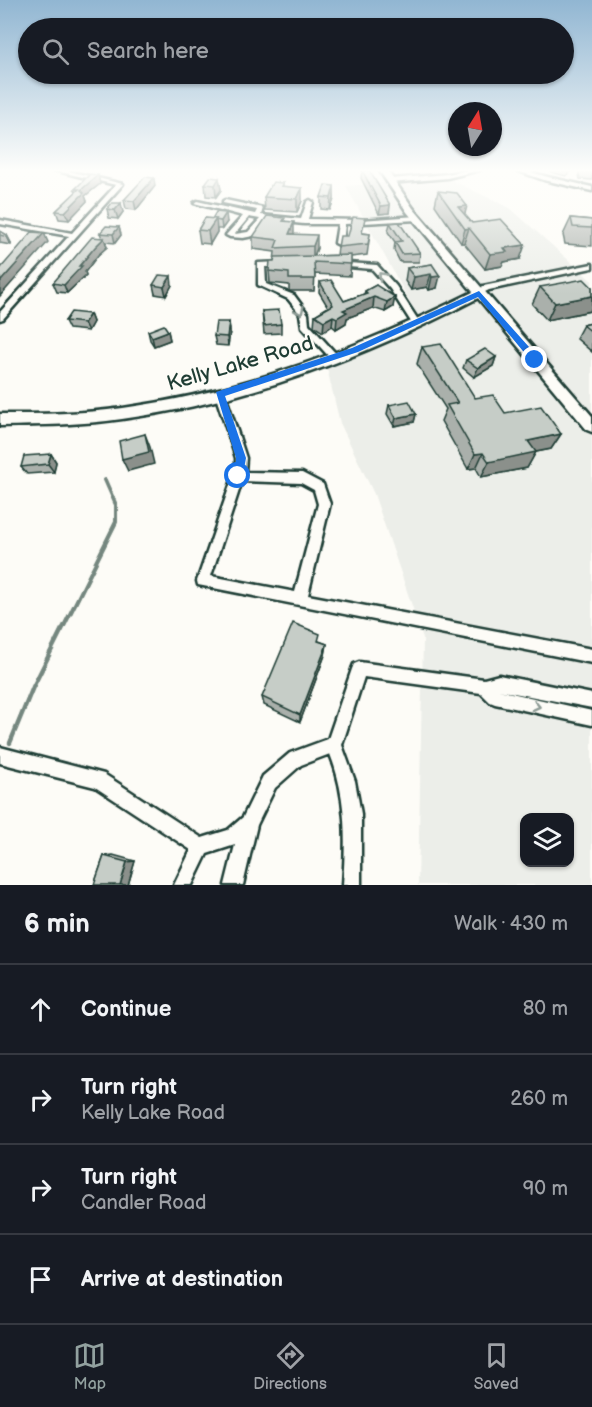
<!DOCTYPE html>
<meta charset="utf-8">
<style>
:root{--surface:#171b24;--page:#242831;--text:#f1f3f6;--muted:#9ea1a6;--line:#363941;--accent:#92a19f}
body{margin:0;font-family:"Balsamiq Sans",sans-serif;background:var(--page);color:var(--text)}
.controls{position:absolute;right:18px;bottom:18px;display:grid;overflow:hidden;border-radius:12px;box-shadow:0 2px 4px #0004}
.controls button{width:54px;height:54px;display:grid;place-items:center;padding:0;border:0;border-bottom:2px solid var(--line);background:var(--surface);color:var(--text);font:30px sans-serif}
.compass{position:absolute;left:448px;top:102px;width:54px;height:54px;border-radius:50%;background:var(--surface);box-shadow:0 2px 4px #0004;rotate:11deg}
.stop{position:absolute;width:18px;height:18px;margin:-14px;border:4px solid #1a73e8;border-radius:50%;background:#fff}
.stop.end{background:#1a73e8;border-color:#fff;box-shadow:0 2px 6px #0008}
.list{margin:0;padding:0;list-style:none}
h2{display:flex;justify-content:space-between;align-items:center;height:78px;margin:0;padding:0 24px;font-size:26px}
h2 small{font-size:20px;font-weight:400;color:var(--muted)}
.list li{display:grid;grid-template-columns:39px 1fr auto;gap:18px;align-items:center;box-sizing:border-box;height:90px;padding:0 24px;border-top:2px solid var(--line)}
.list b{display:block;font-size:22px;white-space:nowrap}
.list p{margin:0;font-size:20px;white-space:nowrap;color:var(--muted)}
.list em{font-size:20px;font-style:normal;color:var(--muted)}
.icon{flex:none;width:33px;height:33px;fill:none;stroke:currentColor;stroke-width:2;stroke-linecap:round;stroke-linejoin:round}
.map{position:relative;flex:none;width:592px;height:885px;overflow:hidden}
.search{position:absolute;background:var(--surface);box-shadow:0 2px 4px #0004;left:18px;right:18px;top:18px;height:66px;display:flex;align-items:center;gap:15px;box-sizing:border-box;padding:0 21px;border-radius:33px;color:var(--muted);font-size:22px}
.sheet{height:438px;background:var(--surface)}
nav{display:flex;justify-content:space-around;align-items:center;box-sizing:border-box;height:84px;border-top:2px solid var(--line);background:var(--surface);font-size:16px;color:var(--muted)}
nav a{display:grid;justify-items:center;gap:3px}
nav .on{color:var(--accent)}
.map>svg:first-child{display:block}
</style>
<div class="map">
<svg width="592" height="885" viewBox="0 0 592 885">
<rect width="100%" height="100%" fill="#fdfcf7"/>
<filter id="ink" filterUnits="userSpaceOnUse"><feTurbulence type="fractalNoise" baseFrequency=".0167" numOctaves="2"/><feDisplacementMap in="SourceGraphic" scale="12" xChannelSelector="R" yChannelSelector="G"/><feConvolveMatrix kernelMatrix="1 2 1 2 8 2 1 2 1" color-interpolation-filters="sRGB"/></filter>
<g filter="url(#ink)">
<path fill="#eceee9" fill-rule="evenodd" d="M447 178 510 208 592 281V885H418L423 638 374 494 340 423 325 360 424 327 346 186ZM524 818H570V862H524Z"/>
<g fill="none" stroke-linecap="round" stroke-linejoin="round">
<polyline stroke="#75877f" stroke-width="4" points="62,630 116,522 116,505 105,480"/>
<polyline stroke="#75877f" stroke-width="4.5" points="10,743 33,687 62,629"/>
<g stroke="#1f3d34" stroke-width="5">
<g id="street">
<polygon points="53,170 64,170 123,184 3,319 0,320 0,312 69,236 0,224 0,220 72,233 116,185"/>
<polygon points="468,170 480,170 447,178 390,183 387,181 390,179 447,174"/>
<polygon points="515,170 524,170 548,177 592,187 592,191 544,180"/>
<path d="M225 200 263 208 261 215 301 219 307 202 310 200 313 202 308 219 361 220 417 216 420 218 417 220 345 224 343 243 339 245 335 243 338 224H304L266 220 253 236 243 238 230 237 226 235 243 216 194 203 197 201 255 214 257 210 223 203V201ZM249 217 260 219 248 232 235 234Z"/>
<polygon points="282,262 285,262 285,266 265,267 266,284 294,295 308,314 309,324 338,356 340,358 338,360 332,360 302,327 300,314 288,299 258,285 258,263"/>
<polygon points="334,262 377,265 396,286 420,323 419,325 413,325 390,289 372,269 337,266 334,266"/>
<polygon points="592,264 592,268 489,290 479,295 475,293 483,286"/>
<path d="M220 390 225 394 246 458 245 472 302 473 323 484 330 504 308 595 592 649V663L198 585 197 581 236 468V458L215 394ZM242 481 301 483 314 490 318 504 295 592 211 576Z"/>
<path d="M359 662 484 679 499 675 592 694V708L498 690 592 711V725L495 704 490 702 481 693 364 677 342 745 355 781 361 814V885H343C346 840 347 797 330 754L301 765 275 788 257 825 243 885H225L235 845 207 854 192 885H174L191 850 95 787 0 763V747L104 774 202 838 228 830 243 817 263 776 290 753 328 739 352 669 354 664Z"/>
</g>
</g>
<g stroke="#1f3d34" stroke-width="5">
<path id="secondary" d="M379 170H387L413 208 592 416V432L587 430 478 298C366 356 248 402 122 419 82 425 41 425 0 426V414C41 414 82 414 123 408 246 391 362 347 473 292L407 212Z"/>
</g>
<use href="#street" fill="#fdfcf7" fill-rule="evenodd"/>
<use href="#secondary" fill="#fdfcf7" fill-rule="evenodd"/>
</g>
<g fill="#aab0ab" stroke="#1f3d34" stroke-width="1.5">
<polygon points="362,170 390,205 389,213 379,214 361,178"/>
<polygon points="552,170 572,170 566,176 551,172"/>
<polygon points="578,170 592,170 592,180 580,179"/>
<polygon points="98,175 100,184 85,196 87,201 69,220 59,219 56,211 76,192 75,189"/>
<polygon points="219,178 221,190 216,197 206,196 205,184"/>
<polygon points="283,183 283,186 302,201 297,212 265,210 264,197"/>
<polygon points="155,186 136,210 126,209 124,200"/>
<polygon points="334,186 334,199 330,210 321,209 321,197"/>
<polygon points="438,191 465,215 472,223 520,259 504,262 502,266 485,269 464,243 461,243 435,205"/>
<polygon points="107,209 123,212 118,219 109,218"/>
<polygon points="205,218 227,222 222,229 217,229 217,232 210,244 200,243 198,230"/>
<polygon points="571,218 592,220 592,246 565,244 563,235"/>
<polygon points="285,221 294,234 317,248 314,256 337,255 338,247 348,236 363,233 370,234 367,255 351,257 350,276 315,274 314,291 289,291 289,285 270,283 269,271 274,261 275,252 253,249 253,237"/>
<polygon points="390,223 420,253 419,262 400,262 394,250 395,242 388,232"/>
<polygon points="119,227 121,235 115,243 105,242 107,247 98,255 85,272 86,275 67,293 57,292 53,283 102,238 100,233"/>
<polygon points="0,231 7,235 11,243 11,245 0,243"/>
<polygon points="432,264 437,288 429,290 427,287 411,290 405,281 407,268"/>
<polygon points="320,282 344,301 364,294 365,291 376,285 393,307 385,312 373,308 347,318 346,323 336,329 332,326 323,332 314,326 315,315 328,307 319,292"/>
<polygon points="153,285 172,285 166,296 155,294"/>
<polygon points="540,287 592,287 592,308 590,311 547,320 532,304"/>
<polygon points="262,311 281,324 281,333 264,334"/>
<polygon points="90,314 93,322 88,331 69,329 65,321"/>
<polygon points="229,322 230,331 228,346 216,345 214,336"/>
<polygon points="592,323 592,352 576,338 583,325"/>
<polygon points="148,331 168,331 170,340 154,346 150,340"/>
<polygon points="422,347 475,398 505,413 561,434 551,449 536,452 527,468 481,477 476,468 468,469 441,421 446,409 417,364"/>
<polygon points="496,357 493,366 474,377 463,368 466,360"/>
<polygon points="389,405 416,414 414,422 394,426 387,414"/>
<polygon points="51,454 56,462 54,472 27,474 21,467"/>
<polygon points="319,641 327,644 325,655 300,722 264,705 262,697"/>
<polygon points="113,855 135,861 128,885 94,885 104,856"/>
</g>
<g fill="#8b908b" stroke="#1f3d34" stroke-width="1.5">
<polygon points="98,175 100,184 85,196 87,201 69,220 65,212 81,190"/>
<polygon points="154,178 155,186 136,210 134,201"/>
<polygon points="219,178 221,190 216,197 215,185"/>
<polygon points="334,186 334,199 330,210 331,198"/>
<polygon points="302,188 302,201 297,212 297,199"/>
<polygon points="121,203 123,212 118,219 115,210"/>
<polygon points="390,205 389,213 379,214 381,206"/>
<polygon points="467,206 463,221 458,207"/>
<polygon points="226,213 227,222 222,229 221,221"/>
<polygon points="216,219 217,232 210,244 208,231"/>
<polygon points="294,222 294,234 289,234"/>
<polygon points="119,227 121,235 115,243 113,234"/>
<polygon points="469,228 464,243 461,243 465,229"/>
<polygon points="44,233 48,242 0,296 0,282"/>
<polygon points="7,235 11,243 11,245 7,237"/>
<polygon points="317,235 317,248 313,259 313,246"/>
<polygon points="104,238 107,247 98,255 85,272 86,275 67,293 64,285 95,247"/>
<polygon points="525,245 520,259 504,262 502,266 485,269 490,254 504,248"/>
<polygon points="431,274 427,287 411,290 414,277"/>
<polygon points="171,276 172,285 166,296 164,287"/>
<polygon points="440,276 437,288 429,290 432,277"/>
<polygon points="592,296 592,308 590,311 547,320 555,303"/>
<polygon points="374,297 373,308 347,318 346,323 336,329 337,318 343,310"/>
<polygon points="395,297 393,307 385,312 387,302"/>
<polygon points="90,314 93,322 88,331 84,323"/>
<polygon points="333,316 332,326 323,332 324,321"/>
<polygon points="229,322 230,331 228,346 227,337"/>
<polygon points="168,331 170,340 154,346 152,337"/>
<polygon points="496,357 493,366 474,377 478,368"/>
<polygon points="416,414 414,422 394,426 396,418"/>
<polygon points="145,434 150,447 154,464 128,471 122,459"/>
<polygon points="561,434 551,449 536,452 527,468 481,477 489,462 528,441"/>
<polygon points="483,453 476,468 468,469 475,454"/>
<polygon points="51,454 56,462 54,472 48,464"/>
<polygon points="327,644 325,655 300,722 300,715"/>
<polygon points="135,861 128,885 120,885 127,862"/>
</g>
<g fill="#c6cdc7" stroke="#1f3d34" stroke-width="1.5">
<polygon points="362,170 369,170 390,205 381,206"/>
<polygon points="90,174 98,175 81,190 84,193 65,212 56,211 79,189 75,189"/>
<polygon points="145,177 154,178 134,201 124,200"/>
<polygon points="210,177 219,178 215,185 205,184"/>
<polygon points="273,182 283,183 281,186 302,188 297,199 264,197"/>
<polygon points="325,185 334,186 331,198 321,197"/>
<polygon points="438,191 457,193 467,206 458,207 472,223 501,219 525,245 504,248 507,252 490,254 469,228 465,229"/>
<polygon points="112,203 121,203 115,210 107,209"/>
<polygon points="216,212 226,213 221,221 215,220 216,219 212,219"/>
<polygon points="267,216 285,218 283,221 294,222 289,234 317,235 313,246 275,248 278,240 253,237"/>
<polygon points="353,217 365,218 362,233 370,234 368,244 338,247 340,236 348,236"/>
<polygon points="205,218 216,219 208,231 198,230"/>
<polygon points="571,218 592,220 592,228 573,227"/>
<polygon points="399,222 420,253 402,254 395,242 402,241 390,223"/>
<polygon points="106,226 119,227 113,234 100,233"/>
<polygon points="0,231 7,235 7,237 0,235"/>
<polygon points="32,232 44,233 0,282 0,269"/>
<polygon points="92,237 104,238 95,247 79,266 82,266 64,285 53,283"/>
<polygon points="351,255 351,264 314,262 315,279 289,279 289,273 269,271 270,261 274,261 275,257"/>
<polygon points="432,264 440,276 432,277 431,274 414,277 407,268"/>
<polygon points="159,275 171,276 164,287 153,285"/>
<polygon points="584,279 592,287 592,296 555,303 540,287"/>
<polygon points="331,280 344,301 367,293 365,291 376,285 395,297 387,302 374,297 343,310 347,312 337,318 333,316 324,321 315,315 333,305 320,282"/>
<polygon points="279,310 281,324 264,326 262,311"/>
<polygon points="71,312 90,314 84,323 65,321"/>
<polygon points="216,322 229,322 227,337 214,336"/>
<polygon points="592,323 592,332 583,325"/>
<polygon points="164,325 168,331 152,337 148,331"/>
<polygon points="441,344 475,398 493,395 505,413 541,406 561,434 528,441 536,452 489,462 483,453 475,454 447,405 458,403 422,347"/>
<polygon points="485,349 496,357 478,368 466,360"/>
<polygon points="409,401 416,414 396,418 389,405"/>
<polygon points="145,434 149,452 122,459 119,441"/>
<polygon points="51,454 48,464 21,467 24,456"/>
<polygon points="293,623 320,634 318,641 327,644 300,715 262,697"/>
<polygon points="104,856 127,862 120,885 94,885"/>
</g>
<defs><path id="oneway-chevron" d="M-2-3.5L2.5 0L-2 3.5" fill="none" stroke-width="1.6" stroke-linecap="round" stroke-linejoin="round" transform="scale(1.5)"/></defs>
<g stroke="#8e9c96">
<use href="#oneway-chevron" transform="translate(382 276) rotate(-133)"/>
<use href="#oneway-chevron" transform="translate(300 311) rotate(64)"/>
<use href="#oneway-chevron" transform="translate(536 706) rotate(13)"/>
</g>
</g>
<linearGradient id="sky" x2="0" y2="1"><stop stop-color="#91b6d2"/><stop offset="0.58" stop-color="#fefefb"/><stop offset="1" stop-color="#fefefb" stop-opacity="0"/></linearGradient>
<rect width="592" height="294" fill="url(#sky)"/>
<polygon fill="#1a73e8" points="479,291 538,357 538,362 532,362 478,297 358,352 225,396 246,458 242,479 235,479 236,458 216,392 352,348"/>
<g text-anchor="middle" stroke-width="5" stroke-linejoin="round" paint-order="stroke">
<g font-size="21" fill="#1f3d34" stroke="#fdfcf7">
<text transform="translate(240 363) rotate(-16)" y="7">Kelly Lake Road</text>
</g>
</g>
</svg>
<div class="controls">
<button><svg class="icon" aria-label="layers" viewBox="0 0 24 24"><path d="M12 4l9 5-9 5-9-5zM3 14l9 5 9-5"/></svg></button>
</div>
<svg class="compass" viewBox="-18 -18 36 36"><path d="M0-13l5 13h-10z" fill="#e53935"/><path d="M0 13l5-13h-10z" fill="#9ea1a6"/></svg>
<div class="stop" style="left:238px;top:476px"></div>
<div class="stop end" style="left:535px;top:360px"></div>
<div class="search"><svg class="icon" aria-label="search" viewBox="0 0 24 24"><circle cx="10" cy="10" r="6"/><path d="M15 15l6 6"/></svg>Search here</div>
</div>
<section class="sheet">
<h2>6 min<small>Walk · 430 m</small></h2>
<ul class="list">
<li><svg class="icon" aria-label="ahead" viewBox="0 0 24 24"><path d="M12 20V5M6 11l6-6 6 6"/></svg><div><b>Continue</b></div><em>80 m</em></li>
<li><svg class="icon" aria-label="right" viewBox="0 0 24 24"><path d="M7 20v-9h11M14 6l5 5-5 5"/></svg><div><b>Turn right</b><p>Kelly Lake Road</p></div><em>260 m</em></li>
<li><svg class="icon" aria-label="right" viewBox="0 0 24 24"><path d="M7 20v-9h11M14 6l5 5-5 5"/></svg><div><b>Turn right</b><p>Candler Road</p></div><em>90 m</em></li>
<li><svg class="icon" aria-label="arrive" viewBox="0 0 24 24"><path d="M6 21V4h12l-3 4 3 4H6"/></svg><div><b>Arrive at destination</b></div></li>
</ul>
</section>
<nav>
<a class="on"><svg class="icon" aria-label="map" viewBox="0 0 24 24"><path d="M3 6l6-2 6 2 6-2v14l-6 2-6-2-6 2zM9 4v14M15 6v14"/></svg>Map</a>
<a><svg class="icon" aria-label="directions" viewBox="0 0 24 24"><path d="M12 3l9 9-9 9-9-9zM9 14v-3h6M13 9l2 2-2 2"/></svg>Directions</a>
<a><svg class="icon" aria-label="saved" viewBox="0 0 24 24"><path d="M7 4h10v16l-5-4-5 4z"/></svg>Saved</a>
</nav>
